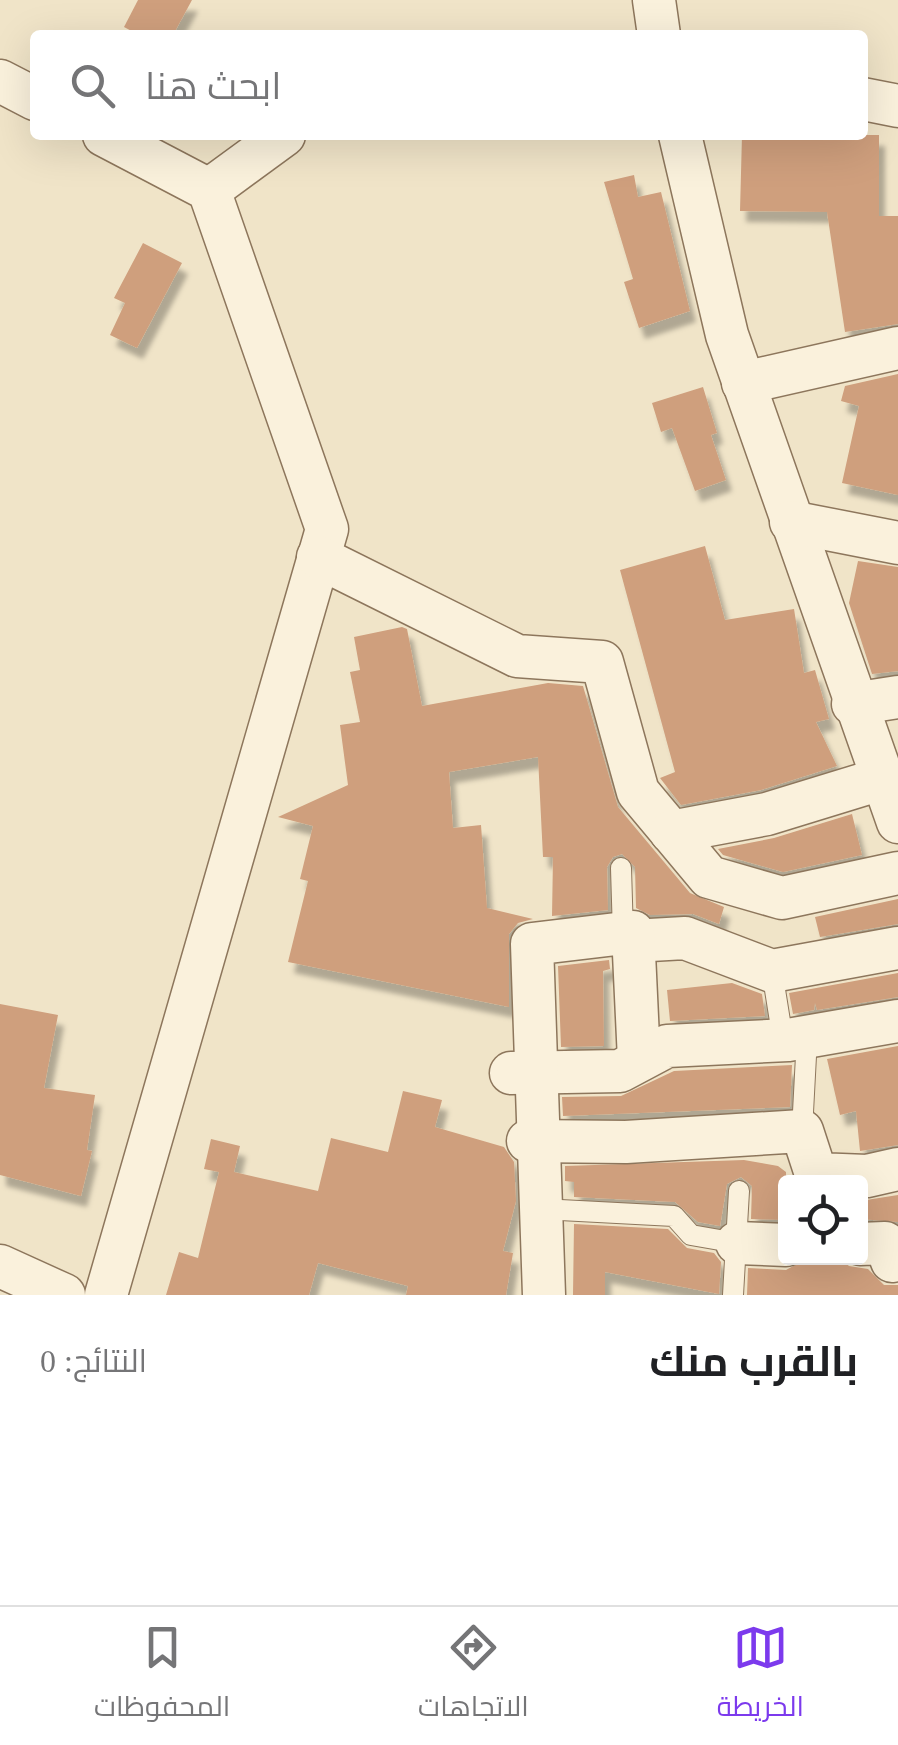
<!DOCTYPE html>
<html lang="ar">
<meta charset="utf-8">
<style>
:root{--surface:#fff;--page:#f6f6f6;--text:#202124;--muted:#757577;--line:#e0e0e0;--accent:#7c3aed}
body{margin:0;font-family:"Times New Roman",Cairo,serif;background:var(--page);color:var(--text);direction:rtl}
.controls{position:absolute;right:30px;bottom:30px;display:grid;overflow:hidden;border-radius:10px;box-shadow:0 10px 40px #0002}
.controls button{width:90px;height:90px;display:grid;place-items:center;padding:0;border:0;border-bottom:2px solid var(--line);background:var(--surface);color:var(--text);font:50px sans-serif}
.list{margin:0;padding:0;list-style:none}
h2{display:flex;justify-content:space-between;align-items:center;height:130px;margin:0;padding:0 40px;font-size:42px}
h2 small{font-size:32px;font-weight:400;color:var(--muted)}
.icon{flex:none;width:55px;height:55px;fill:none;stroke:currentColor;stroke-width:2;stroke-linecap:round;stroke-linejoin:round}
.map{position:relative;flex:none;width:898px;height:1295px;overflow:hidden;direction:ltr}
.search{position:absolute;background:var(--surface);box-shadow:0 10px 40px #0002;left:30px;right:30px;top:30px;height:110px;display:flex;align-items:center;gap:25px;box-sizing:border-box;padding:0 35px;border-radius:10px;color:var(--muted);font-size:38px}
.sheet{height:310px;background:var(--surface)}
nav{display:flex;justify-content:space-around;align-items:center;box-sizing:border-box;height:140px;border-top:2px solid var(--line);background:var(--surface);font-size:28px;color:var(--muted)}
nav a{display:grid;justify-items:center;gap:5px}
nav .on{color:var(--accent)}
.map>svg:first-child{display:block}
</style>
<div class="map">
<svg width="898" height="1295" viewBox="0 0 898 1295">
<defs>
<filter id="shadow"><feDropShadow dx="6" dy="11" stdDeviation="2.5" flood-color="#0004"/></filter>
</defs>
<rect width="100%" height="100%" fill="#f0e4c8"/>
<g fill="#cf9f7d" filter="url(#shadow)">
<polygon points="138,0 192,0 173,35 139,35 124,27"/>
<polygon points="742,135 879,135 879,216 898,216 898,324 845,332 827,212 740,211"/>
<polygon points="634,175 638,197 661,192 690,311 639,328 624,282 633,279 604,182"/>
<polygon points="143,243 182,263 137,348 110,335 125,303 114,298"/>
<polygon points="898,374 898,495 842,483 859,406 841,401 845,386"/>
<polygon points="703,387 717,433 711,435 726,480 695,491 672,428 661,432 652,403"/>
<polygon points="705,546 725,620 794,609 804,673 815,670 829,719 816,722 837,766 761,790 681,805 660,778 675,772 620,570"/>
<polygon points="858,561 898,567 898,671 872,674 849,603"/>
<polygon points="402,627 407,629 422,706 548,683 583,686 618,807 690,893 724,907 719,924 693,914 650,915 636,908 635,867 622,854 613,857 607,867 608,910 552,916 553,857 543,857 538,757 449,772 453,828 481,825 487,908 533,919 518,923 509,934 509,1007 288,962 308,881 300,879 313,826 278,817 348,785 340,725 360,722 350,672 360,670 354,637"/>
<polygon points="852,814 862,855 783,872 723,855 718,849 774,838"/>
<polygon points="898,899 898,924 820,937 815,917"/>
<polygon points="609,960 610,969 603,971 604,1046 561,1047 558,966"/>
<polygon points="898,973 898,997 817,1010 815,1003 814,1010 793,1014 789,993"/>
<polygon points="732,983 762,994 765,1016 670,1021 667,990"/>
<polygon points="0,1004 58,1015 44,1088 95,1095 87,1150 92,1151 81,1196 0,1175"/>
<polygon points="898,1046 898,1145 860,1151 856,1111 840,1115 827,1059"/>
<polygon points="792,1065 790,1107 563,1116 562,1097 621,1096 674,1071"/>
<polygon points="403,1091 442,1100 435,1127 504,1147 514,1162 516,1201 503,1251 513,1253 506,1295 406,1295 408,1286 318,1263 309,1295 166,1295 179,1252 198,1258 219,1172 204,1169 211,1139 240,1146 234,1172 318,1191 331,1138 388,1152"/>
<polygon points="744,1160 778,1166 786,1172 786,1220 751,1219 752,1186 741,1177 727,1184 720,1226 698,1222 675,1202 574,1197 574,1182 565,1181 565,1166"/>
<polygon points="898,1195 898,1222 860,1219 860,1201"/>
<polygon points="574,1224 668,1229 687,1248 714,1253 721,1262 719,1294 605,1272 605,1295 573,1295"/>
<polygon points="808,1258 839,1258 849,1266 868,1269 884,1285 898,1285 898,1295 747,1295 748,1268 786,1270"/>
</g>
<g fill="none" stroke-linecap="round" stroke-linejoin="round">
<g stroke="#8d765c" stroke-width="22">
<g id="service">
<polyline points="621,868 623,934"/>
<polyline points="772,971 783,1040"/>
<polyline points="802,1131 807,1037"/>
<polyline points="541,1209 674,1216 691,1235 737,1243"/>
<polyline points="733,1295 739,1191"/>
</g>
</g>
<g stroke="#8d765c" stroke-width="45">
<g id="minor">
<polyline points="654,0 659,35"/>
<polyline points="0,81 35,99"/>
<polyline points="863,99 898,106"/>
<polyline points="104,135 209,190 327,529 106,1295"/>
<polyline points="680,135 727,335 898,822"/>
<polyline points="209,190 284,135"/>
<polyline points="743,383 898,348"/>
<polyline points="791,522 898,543"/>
<polyline points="318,557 517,656 602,662 638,792 709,877 782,898 898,873"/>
<polyline points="853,704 898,697"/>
<polyline points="671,832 767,814 881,779"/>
<polyline points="633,941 685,938 772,971 898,948"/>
<polyline points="511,1073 620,1071 667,1046 788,1040 898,1021"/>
<polyline points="528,1141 626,1142 802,1131 816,1174 867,1176 898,1169"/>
<polyline points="737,1243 786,1245"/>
<polyline points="860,1244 885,1243 892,1261 898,1260"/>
<polyline points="0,1266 64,1295"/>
<polyline points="544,1295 532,944 633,932 639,1060"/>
</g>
</g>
<use href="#service" stroke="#faf1dc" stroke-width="20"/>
<use href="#minor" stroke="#faf1dc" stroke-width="42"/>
</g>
</svg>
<div class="controls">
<button><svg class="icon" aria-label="locate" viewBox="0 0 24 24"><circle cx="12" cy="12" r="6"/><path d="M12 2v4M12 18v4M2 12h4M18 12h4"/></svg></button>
</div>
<div class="search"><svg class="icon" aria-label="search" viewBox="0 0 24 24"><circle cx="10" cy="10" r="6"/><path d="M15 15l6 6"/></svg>ابحث هنا</div>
</div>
<section class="sheet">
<h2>بالقرب منك<small>النتائج: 0</small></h2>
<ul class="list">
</ul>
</section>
<nav>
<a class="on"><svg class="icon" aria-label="map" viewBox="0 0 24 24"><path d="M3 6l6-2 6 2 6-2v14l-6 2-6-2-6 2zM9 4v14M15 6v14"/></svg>الخريطة</a>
<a><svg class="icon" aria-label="directions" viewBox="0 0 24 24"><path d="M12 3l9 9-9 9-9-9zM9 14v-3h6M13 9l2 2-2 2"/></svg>الاتجاهات</a>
<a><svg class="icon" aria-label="saved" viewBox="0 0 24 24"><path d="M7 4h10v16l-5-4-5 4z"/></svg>المحفوظات</a>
</nav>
